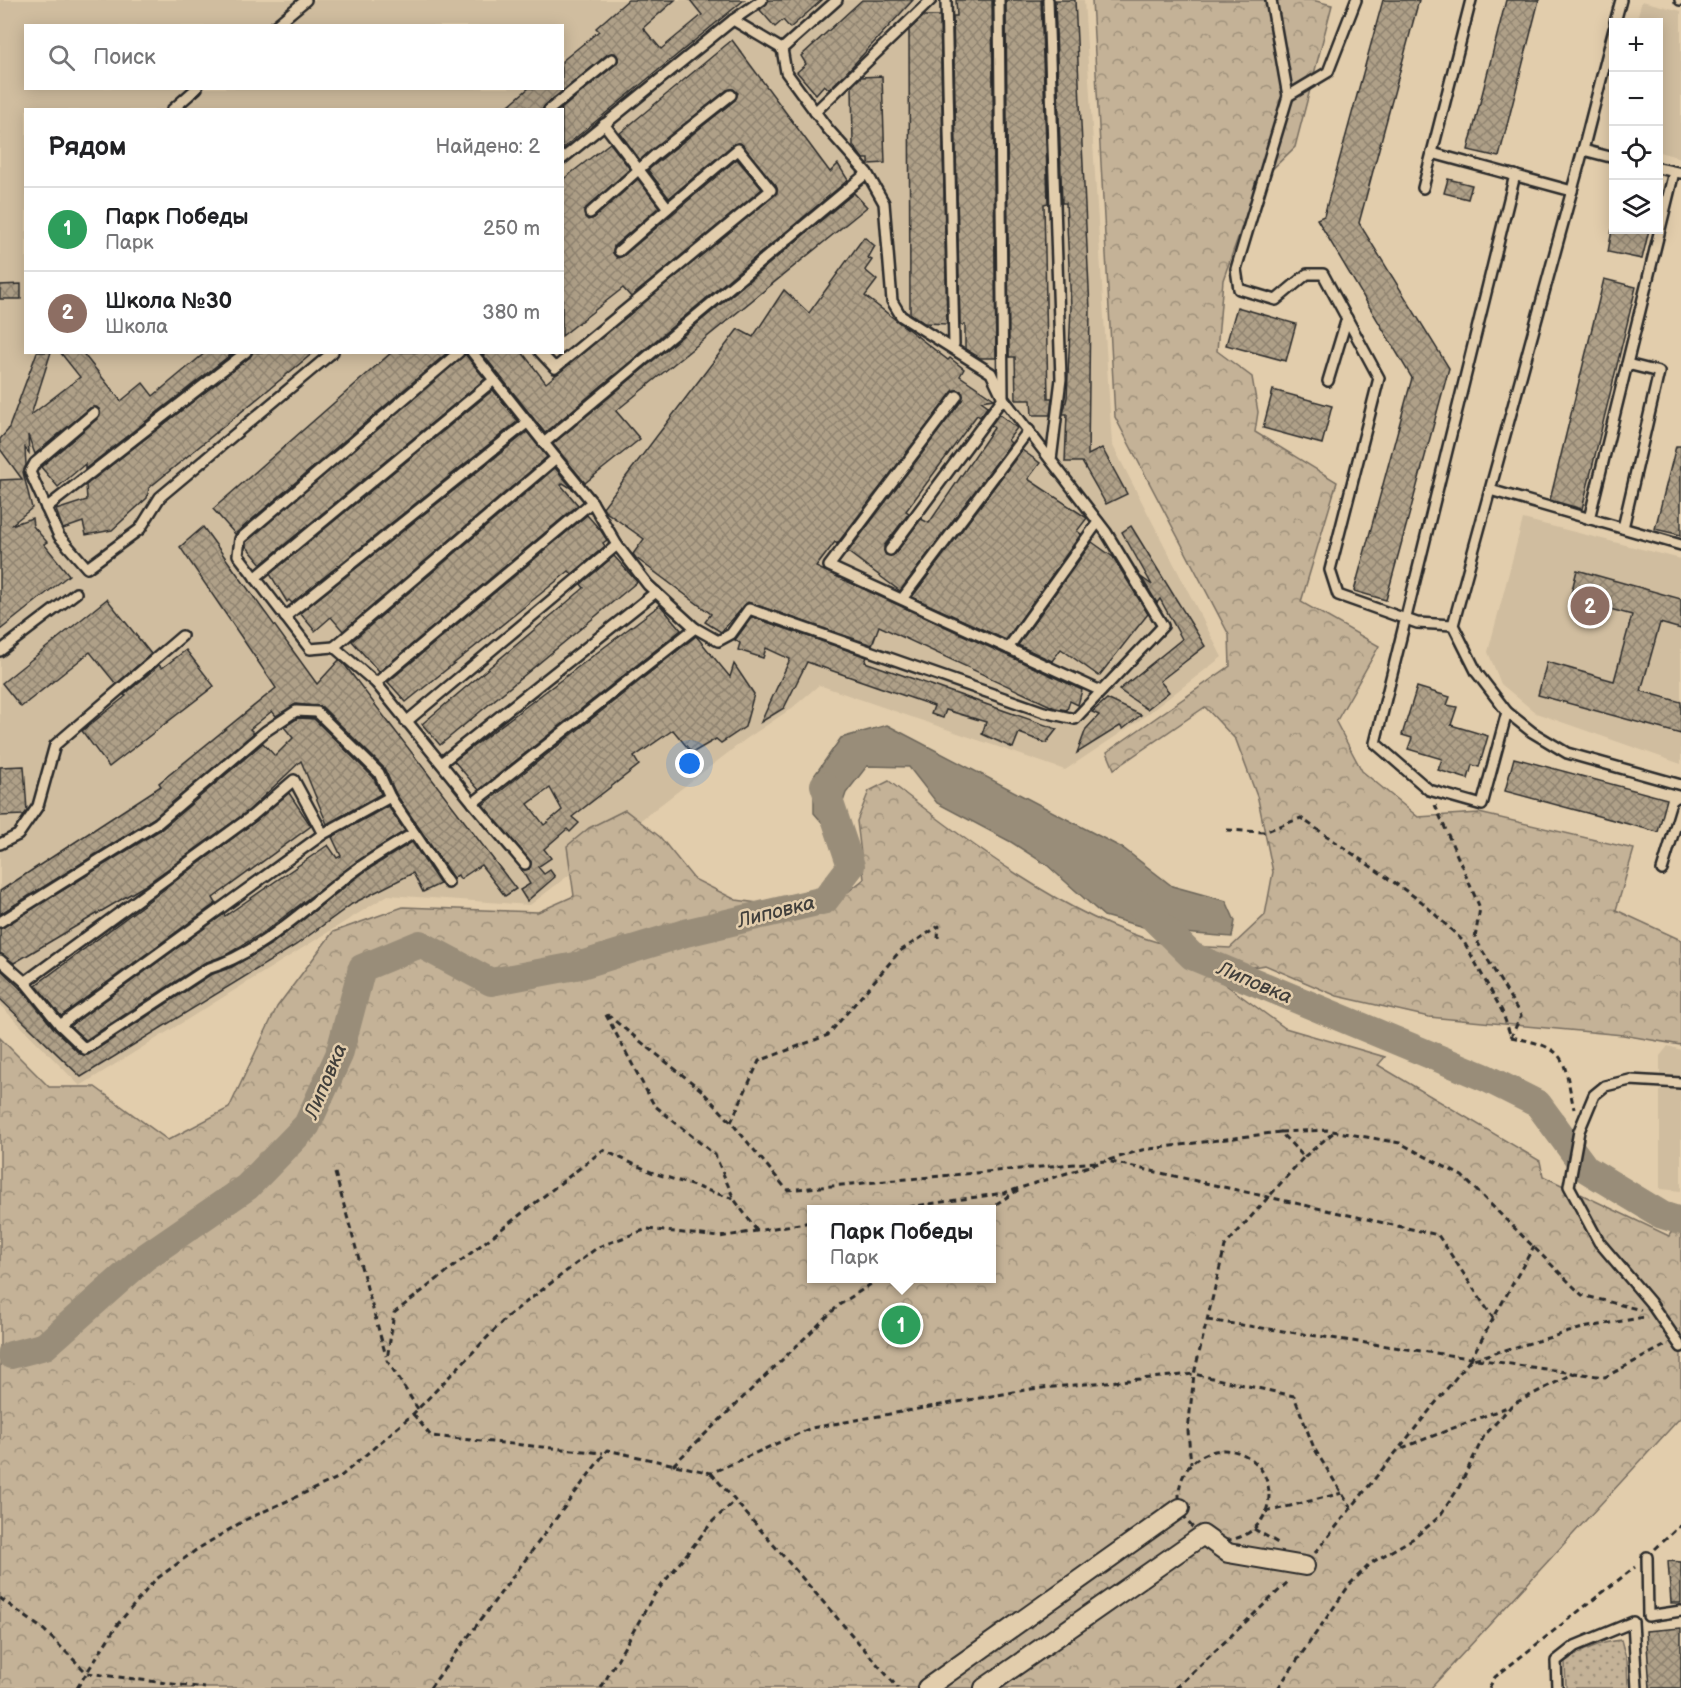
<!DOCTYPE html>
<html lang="ru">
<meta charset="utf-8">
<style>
:root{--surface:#fff;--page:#f6f6f6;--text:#202124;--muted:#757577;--line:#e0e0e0;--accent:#1a73e8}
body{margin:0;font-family:"Balsamiq Sans",sans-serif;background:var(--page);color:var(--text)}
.controls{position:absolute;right:18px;top:18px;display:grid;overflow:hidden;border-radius:0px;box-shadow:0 3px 15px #0003}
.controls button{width:54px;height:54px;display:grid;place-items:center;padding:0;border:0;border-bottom:2px solid var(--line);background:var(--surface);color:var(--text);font:30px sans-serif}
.you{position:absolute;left:690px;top:764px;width:21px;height:21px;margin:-15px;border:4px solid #fff;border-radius:50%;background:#1a73e8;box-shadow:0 0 0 9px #1a73e833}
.badge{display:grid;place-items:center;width:39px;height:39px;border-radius:50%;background:var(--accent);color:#fff;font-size:20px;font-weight:700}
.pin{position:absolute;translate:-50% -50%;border:3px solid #fff;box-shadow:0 2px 6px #0006}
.popup{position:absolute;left:807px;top:1205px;width:189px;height:78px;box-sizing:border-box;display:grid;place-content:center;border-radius:0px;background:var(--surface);filter:drop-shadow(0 2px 4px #0005);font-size:20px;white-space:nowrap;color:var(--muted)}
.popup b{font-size:22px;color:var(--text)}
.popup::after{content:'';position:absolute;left:50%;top:100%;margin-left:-12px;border:12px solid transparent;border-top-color:var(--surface)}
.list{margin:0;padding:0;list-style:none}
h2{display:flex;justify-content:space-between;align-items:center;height:78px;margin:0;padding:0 24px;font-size:26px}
h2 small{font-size:20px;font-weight:400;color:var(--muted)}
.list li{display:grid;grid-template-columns:39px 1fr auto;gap:18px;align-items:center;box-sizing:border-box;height:84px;padding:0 24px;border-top:2px solid var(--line)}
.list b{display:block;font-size:22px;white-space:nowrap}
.list p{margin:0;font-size:20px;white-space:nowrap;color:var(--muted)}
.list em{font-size:20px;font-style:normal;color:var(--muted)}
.icon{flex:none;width:33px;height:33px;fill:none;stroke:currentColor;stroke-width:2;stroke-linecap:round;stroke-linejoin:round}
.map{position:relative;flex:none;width:1681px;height:1688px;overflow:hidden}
.search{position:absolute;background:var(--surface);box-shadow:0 3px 15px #0003;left:24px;top:24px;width:540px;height:66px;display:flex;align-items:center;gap:15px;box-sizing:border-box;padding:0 21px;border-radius:0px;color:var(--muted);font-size:22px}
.panel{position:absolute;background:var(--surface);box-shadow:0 3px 15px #0003;left:24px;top:108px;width:540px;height:246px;border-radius:0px}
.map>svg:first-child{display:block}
</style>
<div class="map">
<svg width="1681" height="1688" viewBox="0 0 1681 1688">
<defs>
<pattern id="grass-dots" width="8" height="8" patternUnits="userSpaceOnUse" patternTransform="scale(1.5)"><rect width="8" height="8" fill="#c4b297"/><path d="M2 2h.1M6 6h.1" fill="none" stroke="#9f917b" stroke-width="1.8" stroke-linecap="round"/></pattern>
<pattern id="forest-crowns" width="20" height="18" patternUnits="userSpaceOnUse" patternTransform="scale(1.5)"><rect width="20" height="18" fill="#c4b297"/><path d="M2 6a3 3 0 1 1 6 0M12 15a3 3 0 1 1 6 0" fill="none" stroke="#9f917b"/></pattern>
<pattern id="building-cross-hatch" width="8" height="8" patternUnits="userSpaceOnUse" patternTransform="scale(1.5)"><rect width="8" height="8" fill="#afa088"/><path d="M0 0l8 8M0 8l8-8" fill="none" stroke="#8f836f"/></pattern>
</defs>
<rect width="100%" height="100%" fill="#e2cdac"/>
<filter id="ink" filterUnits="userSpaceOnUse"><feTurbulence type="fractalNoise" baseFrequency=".0167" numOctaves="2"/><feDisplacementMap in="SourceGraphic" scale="12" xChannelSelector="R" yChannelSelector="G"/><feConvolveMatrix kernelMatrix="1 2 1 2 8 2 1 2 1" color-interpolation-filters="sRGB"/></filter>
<g filter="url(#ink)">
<g fill="#d0bd9f" fill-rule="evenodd">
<path d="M0 0H1084L1112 444 1222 657 1137 722 1065 770 819 685 792 708 746 739 530 905 388 895 80 1086 0 1005ZM26 26H562V88H26ZM26 110H562V352H26Z"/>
<polygon points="1642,1 1681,11 1681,158 1659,152 1658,22 1636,22"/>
<polygon points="1523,519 1681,559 1681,764 1536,713 1501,684 1488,652"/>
<polygon points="1668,1046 1681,1050 1681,1191 1660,1189 1660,1056"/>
</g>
<path fill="url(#grass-dots)" stroke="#786e61" stroke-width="1.5" d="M1621 1640 1627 1661 1628 1688H1566L1565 1662C1582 1650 1600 1642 1621 1640Z"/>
<path fill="url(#forest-crowns)" stroke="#786e61" stroke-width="1.5" fill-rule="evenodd" d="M1092 0H1312L1332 5 1295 147 1257 184 1223 280 1217 351 1252 377 1258 412 1255 432 1337 482 1301 602 1379 646 1336 722 1362 771 1418 817 1479 813 1634 849 1616 910 1681 940V1045L1623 1035 1429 1017 1337 996 1265 965 1211 974 1285 1028 1385 1057 1378 1065 1540 1161 1543 1176 1551 1180 1669 1236 1681 1214V1417L1431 1688H0V1038L49 1087H95L168 1140 229 1108 277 1007 333 932 403 907 538 912 574 896 567 846 589 828 625 810 660 837 694 879 736 900 823 912 864 879 857 821 869 791 889 781C964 840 1066 917 1157 942 1179 948 1207 946 1230 948L1265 915 1273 872 1258 799 1236 740 1205 707 1114 769 1107 752 1230 666 1229 635 1115 417ZM811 1210H991V1278H811Z"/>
<polygon fill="#998d79" stroke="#6d665a" stroke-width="1.5" points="887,725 1124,849 1172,886 1226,901 1235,921 1232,937 1158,931 1104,916 1047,865 1011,842 937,803 909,767 867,766 846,793 832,834 814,813 814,776 841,738"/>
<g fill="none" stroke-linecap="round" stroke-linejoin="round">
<g stroke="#998d79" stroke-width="28">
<polyline points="1139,904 1192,956 1486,1078 1538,1104 1586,1169 1662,1215 1681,1221"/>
<polyline points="11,1355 45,1346 144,1258 247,1187 307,1125 339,1055 362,968 420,944 491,982 581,965 685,933 825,900 851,866 824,785"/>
</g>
</g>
<g fill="url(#building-cross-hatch)" stroke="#2b2b2b" stroke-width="1.5" fill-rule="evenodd">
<polygon points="628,0 675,0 643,28 661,49 702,15 690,0 744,0 562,149 562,110 560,110 616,64 619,59 615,53 608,54 542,110 503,110 529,88 562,88 562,61 599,31 596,28"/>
<polygon points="769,0 822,0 790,28 783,20 775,27 760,10"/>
<polygon points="862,0 913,0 845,74 829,89 824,85 816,94 797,72 806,64 801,56"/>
<polygon points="956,0 992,0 996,358 980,358 965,349 965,325 960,325 953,16 957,16"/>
<polygon points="1006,0 1041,0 1048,203 1044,204 1048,398 1052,398 1050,415 1032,415 1031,400 1016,400 1015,357 1009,357"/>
<polygon points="1055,0 1075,0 1090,309 1088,455 1102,448 1127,494 1106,504 1082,462 1065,462 1067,414 1063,414 1067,398 1071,307 1066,203 1062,203"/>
<polygon points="1383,0 1419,0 1359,223 1449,368 1386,600 1354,591 1412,378 1317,219 1324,216"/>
<polygon points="1506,0 1539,0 1499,157 1468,150"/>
<polygon points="924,16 940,16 947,324 924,323 910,313 909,30"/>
<polygon points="732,40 830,172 838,164 848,180 545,433 481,352 522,352 546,383 777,193 776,186 740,143 734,144 669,198 648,170 735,100 738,93 733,89 727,90 640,160 620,133"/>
<polygon points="882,76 885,163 869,164 869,159 863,159 853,145 852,86 861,77"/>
<polygon points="610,143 630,169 586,208 585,217 588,220 594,218 638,179 659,207 614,246 613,253 617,258 623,256 737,159 762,189 631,297 623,288 562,336 562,180"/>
<polygon points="1448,179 1472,185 1468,199 1444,193"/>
<polygon points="854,193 867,207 616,411 640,439 585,483 553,444"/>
<polygon points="1612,230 1649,230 1642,259 1608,252"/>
<polygon points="864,237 875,246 868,258 872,260 865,270 877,280 865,296 948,360 950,358 964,369 960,376 994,399 981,401 988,406 980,417 977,415 906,511 909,513 884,546 886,555 895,554 921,519 929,523 994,428 991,425 999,414 1017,428 1008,440 1011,443 900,591 848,552 962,400 961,391 954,390 837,544 835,542 816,567 1082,690 1078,705 1070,701 1067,710 1055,708 879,626 872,645 748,602 721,632 705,622 711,614 636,558 633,554 644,539 606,512 603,507 738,329 753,337 784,290 809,313"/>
<polygon points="1604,279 1636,287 1582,509 1550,500"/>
<polygon points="21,284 21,299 0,299 0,285"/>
<polygon points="1237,307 1296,324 1286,361 1226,345"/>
<polygon points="37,352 51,352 31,415 80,377 60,352 82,352 121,401 143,383 153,396 206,352 234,352 85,469 85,464 58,487 41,467 98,418 99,409 96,407 90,408 35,454 28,435 29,453 25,448 26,465 23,472 32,508 11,525 32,518 33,526 47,542 44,544 69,575 0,630 0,480 22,479 0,449 0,439 8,430"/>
<polygon points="253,352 314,352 149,488 147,498 112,530 86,535 83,522 63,529 56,510 87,500 86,485 250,357"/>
<polygon points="392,352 448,352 235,534 213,509"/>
<polygon points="465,354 485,379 261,564 246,546 246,542"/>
<polygon points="493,390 518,421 292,603 289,600 287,602 270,574"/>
<polygon points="1273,390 1332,406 1322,444 1263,428"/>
<polygon points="527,432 547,457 343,631 331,617 315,631 300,613"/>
<polygon points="1676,446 1681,446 1681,535 1655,529"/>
<polygon points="1022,450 1040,463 1028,479 1087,518 1077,531 1081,534 1006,640 912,597"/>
<polygon points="555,468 574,490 563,483 561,485 578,505 379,672 352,641"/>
<polygon points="587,515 601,531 607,540 603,543 605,546 572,574 569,571 406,702 388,682"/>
<polygon points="1131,526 1205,646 1160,681 1169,692 1147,709 1119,690 1182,639 1160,599 1157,603 1141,577 1152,585 1122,532"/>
<polygon points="203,527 317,684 339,660 344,664 516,889 505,896 481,865 460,879 458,875 453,878 396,794 384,768 322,707 296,704 276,716 272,711 250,729 254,733 154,818 0,914 0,891 161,786 159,783 276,688 180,547"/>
<polygon points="1092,542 1113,557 1148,614 1099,676 1061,649 1052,661 1018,645"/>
<polygon points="614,556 637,582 440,745 422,724 584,588 581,584"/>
<polygon points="1577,570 1681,599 1681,629 1660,623 1641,691 1681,702 1681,734 1538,695 1547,662 1614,681 1632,615 1570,598"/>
<polygon points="107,599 151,654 116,684 90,652 21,707 2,683"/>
<polygon points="660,605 681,630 479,790 454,761"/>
<polygon points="752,617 867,657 865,662 1057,729 1046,743 1019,733 1013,748 982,734 986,722 946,710 943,718 931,714 934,706 807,662 784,708 761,722 790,659 766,648 763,658 738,650 740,643 735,640"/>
<path d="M696 636 730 677 734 664 754 694 745 727 721 743 716 739 692 753 673 730 634 757 639 765 572 817 579 823 570 832 567 829 544 849 551 858 538 867 544 874 550 870 555 877 527 901 520 890 530 884 521 869H529L531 862 483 805ZM550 788 562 810 544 825 528 804Z"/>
<polygon points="186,650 214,686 109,767 82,731 126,696 124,695 159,665 162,668"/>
<polygon points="1417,687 1450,697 1447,705 1457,707 1451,725 1488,736 1479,767 1472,765 1468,779 1438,770 1442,759 1408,749 1412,738 1402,735"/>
<polygon points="1107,699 1141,715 1123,729 1120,726 1077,753 1086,729 1099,715 1092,712"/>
<polygon points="298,718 314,719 373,777 381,794 327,824 301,761 248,811 144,886 14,963 0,953 0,929 162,829 263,743 275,756 293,738 284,727"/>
<polygon points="1514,758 1667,799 1658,832 1505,791"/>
<polygon points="24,766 27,811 24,815 0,816 0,767"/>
<polygon points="289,793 311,826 213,898 216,903 61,1016 36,985 256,821"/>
<polygon points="388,806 405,831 356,862 264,932 226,955 204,963 86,1040 70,1026 224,914 225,916 328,845 337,858 341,856 332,837"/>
<polygon points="412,842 440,884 423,892 413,873 352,904 296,945 81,1077 0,999 0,969 25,993 55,1030 80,1054 88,1055 210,975 232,967 272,944 364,872"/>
<polygon points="1668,1561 1681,1562 1681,1603 1671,1603"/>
<polygon points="1681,1628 1681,1688 1650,1688 1646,1631"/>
</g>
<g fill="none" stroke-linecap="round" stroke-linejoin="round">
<g stroke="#2b2b2b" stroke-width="14">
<g id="lane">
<polyline points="837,0 782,49 786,72 827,128 867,173 884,203 892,301 901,316 991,373 1003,398 1106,532 1163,626 1075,719 1044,712 749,609 731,634 718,641 695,628 473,803 376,683 334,647 556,458 544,443 867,173"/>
<polyline points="946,0 954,344"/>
<polyline points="1048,0 1061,379 1051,460"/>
<polyline points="1271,0 1288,96 1236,269 1239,289 1276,300 1307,274 1323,274 1379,378 1330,570 1338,595 1417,623 1453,625"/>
<polyline points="1680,0 1681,0"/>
<polyline points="733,20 762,0"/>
<polyline points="1615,22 1621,0"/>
<polyline points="275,26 306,0"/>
<polyline points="1288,96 1328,72 1356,0"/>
<polyline points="172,110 197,88"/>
<polyline points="549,110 612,59"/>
<polyline points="815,112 931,0"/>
<polyline points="1583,150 1614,29"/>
<polyline points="1432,153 1572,191"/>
<polyline points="1614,158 1583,150 1453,625 1477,673 1507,712 1532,732 1567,753 1681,785"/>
<polyline points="562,159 733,20 782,49"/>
<polyline points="1658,168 1681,173"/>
<polyline points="1423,188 1471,0"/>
<polyline points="590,213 655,155 731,95"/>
<polyline points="619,251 668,208"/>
<polyline points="472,352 544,443"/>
<polyline points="540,352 555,368 771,190 738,149 668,208 604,124"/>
<polyline points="1328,381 1347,318"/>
<polyline points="957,396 829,566 1101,691"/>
<polyline points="94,413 35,463 30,472 59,536 87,568 140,529 160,497 333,352"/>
<polyline points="556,458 592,502 617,545 648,585 695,628"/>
<polyline points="1490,490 1681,545"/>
<polyline points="46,508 246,352"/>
<polyline points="1589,519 1674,172"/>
<polyline points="1623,528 1659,372 1627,364"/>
<polyline points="890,550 1003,398 999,0"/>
<polyline points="255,578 494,380"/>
<polyline points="902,599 1029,430"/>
<polyline points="285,617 528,422"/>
<polyline points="334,647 310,649 238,555 240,539 459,352"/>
<polyline points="1008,648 1098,522"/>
<polyline points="0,651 76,593"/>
<polyline points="376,683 592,502"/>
<polyline points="1507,712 1482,805 1429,790 1375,743 1515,175"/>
<polyline points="406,722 617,545"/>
<polyline points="441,763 656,592"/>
<polyline points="473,803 525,864"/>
<polyline points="0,844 18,835 38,806 55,745 182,636"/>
<polyline points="1662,870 1681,808"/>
<polyline points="0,922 158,823 266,731 296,711 317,712 379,773 390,797"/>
<polyline points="0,960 25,982 252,816 294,780 323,834 390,797 448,883"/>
<polyline points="25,982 60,1025 323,834"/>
<path d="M60 1025 85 1049 207 969C266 951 310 902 360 867 377 855 396 844 414 833"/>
<polyline points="1681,1083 1630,1080 1605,1086 1594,1095 1579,1131 1569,1186 1599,1242 1650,1302 1681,1347"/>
<polyline points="1647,1557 1648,1616 1681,1611"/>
<polyline points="1557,1688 1556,1661 1575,1646 1633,1622 1637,1688"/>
</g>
</g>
<g stroke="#2b2b2b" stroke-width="22">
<g id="street">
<polyline points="927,1688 1180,1508"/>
<polyline points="984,1688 1203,1535 1228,1553 1305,1566"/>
</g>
</g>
<g stroke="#2b2b2b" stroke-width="3" stroke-dasharray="6 4.5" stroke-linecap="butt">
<polyline points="1435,805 1480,908 1475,938 1521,1016 1511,1037"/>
<polyline points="1227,830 1264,832 1301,818 1422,902 1464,942 1502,1011 1511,1037"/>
<path d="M1511 1037C1569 1049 1562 1055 1574 1109"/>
<polyline points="731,1122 759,1061 828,1035 900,951 939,926 938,938"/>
<polyline points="1280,1132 1327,1130 1400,1143 1462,1176 1582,1295 1641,1310"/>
<polyline points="1304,1157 1334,1132"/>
<polyline points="1109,1160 1142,1150 1280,1132 1304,1157 1225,1246 1194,1374 1294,1396 1314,1448 1351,1508"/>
<polyline points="335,1173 386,1356"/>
<polyline points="888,1210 1004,1193 1099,1163"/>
<polyline points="987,1210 1018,1190"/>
<polyline points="757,1231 734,1199 715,1155 654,1105 605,1013 700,1089 731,1122 787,1190 1107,1161 1438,1235 1493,1318"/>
<polyline points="1207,1320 1573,1373"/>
<polyline points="1470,1360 1534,1246"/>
<polyline points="418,1409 387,1360 394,1313 603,1150 651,1172 734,1199"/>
<polyline points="413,1414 431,1436 603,1453"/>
<polyline points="1402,1448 1510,1406"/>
<circle cx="1224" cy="1495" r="45"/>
<polyline points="673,1465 839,1305 880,1278"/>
<polyline points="711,1473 898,1688"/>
<polyline points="1266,1512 1342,1493"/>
<polyline points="1254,1529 1278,1543"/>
<polyline points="1655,1549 1681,1525"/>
<polyline points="1315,1553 1470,1360 1583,1328 1645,1317"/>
<polyline points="0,1598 44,1630 87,1673 205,1688"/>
<polyline points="77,1688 117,1625 155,1580 196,1550 245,1520 340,1477 413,1414 508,1316 598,1247 647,1229 720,1237 811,1222"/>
<polyline points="430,1688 607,1450 711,1473 811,1428 1031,1389 1194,1374 1188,1431 1191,1464"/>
<polyline points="601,1688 654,1595 713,1521 734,1502"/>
<polyline points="1176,1688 1290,1580"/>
<polyline points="1278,1688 1350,1584 1371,1563 1414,1538 1439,1517 1458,1489 1484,1436 1513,1404 1575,1373 1605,1377 1666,1345"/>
<polyline points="1489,1688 1495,1677 1635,1567"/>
</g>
<use href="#lane" stroke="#e2cdac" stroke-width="9"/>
<use href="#street" stroke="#e2cdac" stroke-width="18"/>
</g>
</g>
<g text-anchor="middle" stroke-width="5" stroke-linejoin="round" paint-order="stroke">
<g font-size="20" font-style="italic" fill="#413f3b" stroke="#e2cdac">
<text transform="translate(776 911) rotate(-14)" y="7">Липовка</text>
<text transform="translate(1255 982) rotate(23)" y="7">Липовка</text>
<text transform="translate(325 1081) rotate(-67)" y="7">Липовка</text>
</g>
</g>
</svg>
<div class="controls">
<button>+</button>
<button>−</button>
<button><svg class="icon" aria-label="locate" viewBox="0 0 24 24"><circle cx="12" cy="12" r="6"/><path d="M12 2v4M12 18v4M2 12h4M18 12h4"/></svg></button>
<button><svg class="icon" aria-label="layers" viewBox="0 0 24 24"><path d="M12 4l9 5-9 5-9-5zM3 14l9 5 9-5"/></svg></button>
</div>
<div class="you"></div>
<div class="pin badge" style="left:901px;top:1325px;background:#2e9e5b">1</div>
<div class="popup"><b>Парк Победы</b>Парк</div>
<div class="pin badge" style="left:1590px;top:606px;background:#8d6e63">2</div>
<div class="search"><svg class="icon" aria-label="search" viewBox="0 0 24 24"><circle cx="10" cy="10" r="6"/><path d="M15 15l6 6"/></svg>Поиск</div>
<section class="panel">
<h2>Рядом<small>Найдено: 2</small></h2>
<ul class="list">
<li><span class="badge" style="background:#2e9e5b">1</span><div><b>Парк Победы</b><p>Парк</p></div><em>250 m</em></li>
<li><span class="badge" style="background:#8d6e63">2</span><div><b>Школа №30</b><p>Школа</p></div><em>380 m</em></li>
</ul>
</section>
</div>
